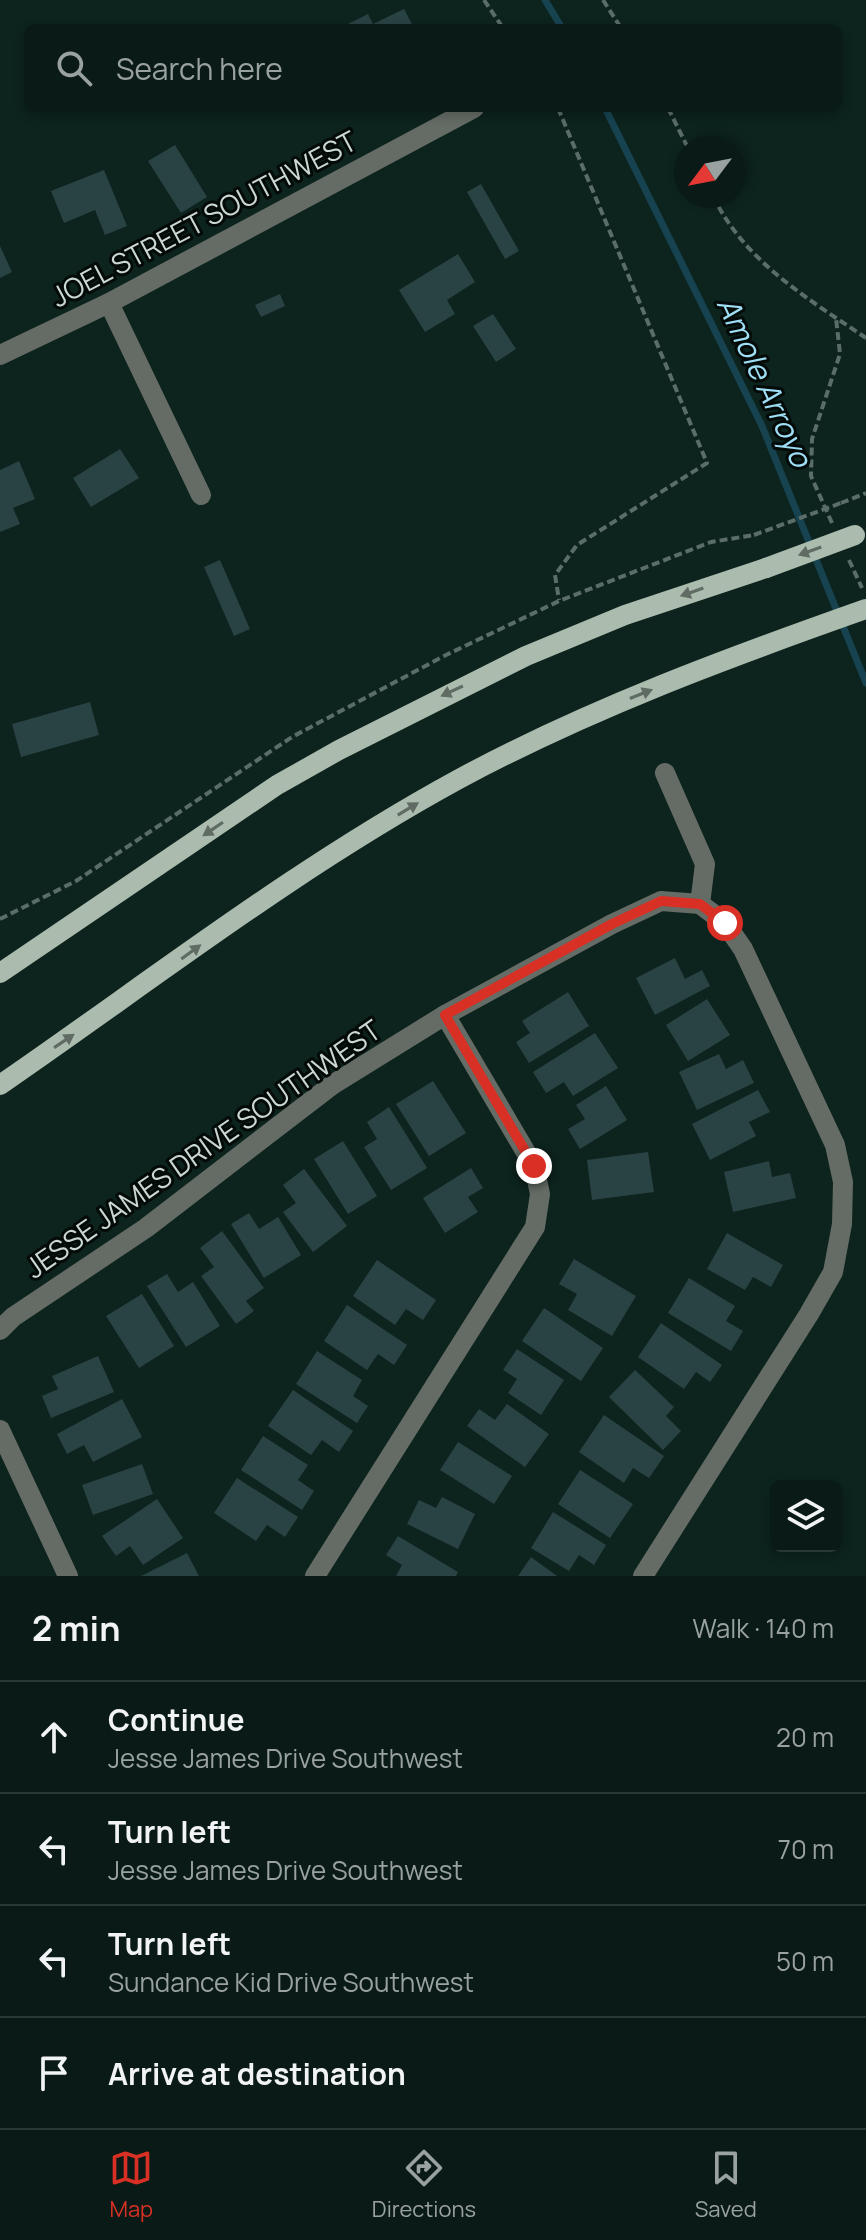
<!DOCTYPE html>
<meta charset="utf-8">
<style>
:root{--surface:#0a1a16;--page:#182723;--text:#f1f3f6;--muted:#99a1a1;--line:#2a3835;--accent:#d93025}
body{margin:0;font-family:Manrope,sans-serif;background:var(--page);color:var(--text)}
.controls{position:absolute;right:24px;bottom:24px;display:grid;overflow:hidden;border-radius:12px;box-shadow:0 4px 12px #0003}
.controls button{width:72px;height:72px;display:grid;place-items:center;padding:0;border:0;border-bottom:2px solid var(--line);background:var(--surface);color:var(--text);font:40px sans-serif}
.compass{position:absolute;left:674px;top:136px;width:72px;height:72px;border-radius:50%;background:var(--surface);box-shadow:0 4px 12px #0003;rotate:238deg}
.stop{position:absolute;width:24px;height:24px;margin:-18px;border:6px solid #d93025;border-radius:50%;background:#fff}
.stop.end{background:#d93025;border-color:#fff;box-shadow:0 2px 8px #0008}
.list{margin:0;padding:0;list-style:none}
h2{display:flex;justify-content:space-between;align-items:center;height:104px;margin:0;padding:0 32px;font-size:34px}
h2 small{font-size:26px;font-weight:400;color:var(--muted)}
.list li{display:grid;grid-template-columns:52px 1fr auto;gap:24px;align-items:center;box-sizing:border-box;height:112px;padding:0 32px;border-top:2px solid var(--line)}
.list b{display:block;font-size:30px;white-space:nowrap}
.list p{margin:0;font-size:26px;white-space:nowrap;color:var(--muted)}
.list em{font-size:26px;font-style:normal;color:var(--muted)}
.icon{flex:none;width:44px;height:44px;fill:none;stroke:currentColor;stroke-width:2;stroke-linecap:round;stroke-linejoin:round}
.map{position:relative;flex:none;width:866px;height:1576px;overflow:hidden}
.search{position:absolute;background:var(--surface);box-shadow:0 4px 12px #0003;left:24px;right:24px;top:24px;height:88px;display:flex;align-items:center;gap:20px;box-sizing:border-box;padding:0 28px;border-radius:12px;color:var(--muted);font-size:30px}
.sheet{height:552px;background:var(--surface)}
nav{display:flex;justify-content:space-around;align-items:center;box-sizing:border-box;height:112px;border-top:2px solid var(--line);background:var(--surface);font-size:22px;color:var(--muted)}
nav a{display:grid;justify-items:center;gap:4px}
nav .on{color:var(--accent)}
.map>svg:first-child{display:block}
</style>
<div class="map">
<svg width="866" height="1576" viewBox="0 0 866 1576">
<rect width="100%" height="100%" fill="#0d231d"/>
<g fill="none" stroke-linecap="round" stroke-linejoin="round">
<g stroke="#174351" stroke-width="7">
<polyline points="545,0 562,28"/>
<polyline points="605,108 762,426 866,683"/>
</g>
</g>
<g fill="#294243">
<polygon points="404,9 414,28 344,26 368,14 373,24"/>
<polygon points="175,145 207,197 181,213 148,161"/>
<polygon points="104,170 127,226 105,235 95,210 64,223 51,191"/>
<polygon points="481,184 519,251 505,259 467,192"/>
<polygon points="0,246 12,272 0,278"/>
<polygon points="458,254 475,282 447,300 455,314 425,332 399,290"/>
<polygon points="280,294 285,306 261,317 255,305"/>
<polygon points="493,314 516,349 496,362 473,326"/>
<polygon points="120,449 139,478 91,507 73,478"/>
<polygon points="19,461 35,499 13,508 20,524 0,532 0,470"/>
<polygon points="220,560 250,629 234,636 204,567"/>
<polygon points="90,702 99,735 21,757 12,724"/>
<polygon points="675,958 685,979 702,970 710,986 655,1015 636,978"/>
<polygon points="568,992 589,1026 529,1063 516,1042 530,1033 522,1021"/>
<polygon points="707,999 730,1035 688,1061 666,1025"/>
<polygon points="595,1033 618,1068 573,1096 564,1082 546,1093 533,1072"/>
<polygon points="719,1054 726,1069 743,1060 754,1083 697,1110 679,1072"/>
<polygon points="433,1081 466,1133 429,1156 396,1104"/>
<polygon points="606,1086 627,1120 580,1149 568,1129 585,1119 576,1105"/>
<polygon points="758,1090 770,1112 749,1122 756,1136 710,1160 692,1124"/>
<polygon points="389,1107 427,1168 391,1190 364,1147 377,1139 367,1122"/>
<polygon points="343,1141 377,1196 348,1214 314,1159"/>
<polygon points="648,1152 654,1192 592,1200 587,1160"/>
<polygon points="769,1161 772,1177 790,1173 796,1198 733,1212 724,1172"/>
<polygon points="471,1168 483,1188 468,1197 478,1212 445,1233 423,1198"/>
<polygon points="304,1169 347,1226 313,1252 283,1212 296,1203 283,1185"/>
<polygon points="249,1213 259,1229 278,1217 301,1255 264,1278 231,1224"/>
<polygon points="222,1231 264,1288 246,1301 254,1311 236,1324 201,1276 214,1267 200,1248"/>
<polygon points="727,1233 783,1265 771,1287 753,1277 745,1290 707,1269"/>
<polygon points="574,1259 636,1296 612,1336 568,1310 577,1294 559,1284"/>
<polygon points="377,1260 436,1300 423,1320 406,1309 395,1325 353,1296"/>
<polygon points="167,1274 178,1292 193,1282 220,1326 186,1347 147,1286"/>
<polygon points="689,1278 735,1306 726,1321 743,1331 731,1351 668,1313"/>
<polygon points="142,1294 174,1346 139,1368 106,1316"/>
<polygon points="347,1305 407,1345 394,1365 378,1354 367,1370 324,1341"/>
<polygon points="544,1308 603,1348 581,1381 522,1341"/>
<polygon points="661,1323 722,1365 710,1382 696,1372 684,1389 638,1357"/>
<polygon points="517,1349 564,1380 541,1415 508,1393 517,1379 503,1370"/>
<polygon points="317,1351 362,1380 353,1396 368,1406 357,1423 296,1384"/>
<polygon points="98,1356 114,1392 51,1418 42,1396 58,1389 52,1376"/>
<polygon points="635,1370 674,1407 666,1416 681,1431 663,1450 609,1397"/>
<polygon points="293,1390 353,1431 339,1452 322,1440 311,1455 268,1426"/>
<polygon points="122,1399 142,1437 93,1462 84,1445 67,1454 57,1434"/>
<polygon points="507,1404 549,1434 525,1467 467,1426 479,1409 495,1420"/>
<polygon points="604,1415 664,1456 649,1478 633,1468 624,1483 579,1452"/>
<polygon points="263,1436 308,1465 298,1480 314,1491 302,1510 241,1470"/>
<polygon points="458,1442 512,1476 494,1504 440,1470"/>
<polygon points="142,1464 153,1494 93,1515 82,1485"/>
<polygon points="580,1470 633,1504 610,1538 558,1504"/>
<polygon points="237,1478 298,1517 285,1537 267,1525 256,1541 214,1513"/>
<polygon points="442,1497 475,1514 458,1549 407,1524 419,1500 436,1508"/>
<polygon points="157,1499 183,1538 143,1565 130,1546 116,1556 102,1536"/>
<polygon points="553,1512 606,1545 594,1565 579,1555 569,1571 531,1548"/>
<polygon points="398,1536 458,1572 456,1576 396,1576 402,1565 386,1555"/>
<polygon points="187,1553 199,1576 141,1576"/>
<polygon points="531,1557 557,1576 518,1576"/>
</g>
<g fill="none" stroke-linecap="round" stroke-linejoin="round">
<g stroke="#5b6d68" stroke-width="4" stroke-dasharray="8 4" stroke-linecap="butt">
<polyline points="484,0 503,28"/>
<polyline points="603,0 621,28"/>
<polyline points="558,108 707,463 577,545 555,575 559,600"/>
<polyline points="668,108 688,148"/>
<path d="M713 196C745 262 807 298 866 338"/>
<polyline points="841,503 866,493"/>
<polyline points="832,523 811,476 812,439 840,354 836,318"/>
<polyline points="849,560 862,588"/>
<polyline points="0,919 76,881 292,737 444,656 559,601 711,542 754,535"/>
</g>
<g stroke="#646c65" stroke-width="20">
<polyline points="109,303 201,495"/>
<polyline points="0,355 109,303 474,108"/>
<polyline points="0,1330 13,1317 146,1228 332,1085 445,1015 612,924 661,901 700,904"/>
<polyline points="0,1430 68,1576"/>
<polyline points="315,1576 535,1227 540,1194 534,1166 445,1015"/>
<polyline points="643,1576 809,1314 833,1272 842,1224 843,1182 835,1145 743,949 725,923 700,904 705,864 665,773"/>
</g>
<g stroke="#abbbae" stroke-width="20">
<polyline points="0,973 277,785 339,750 526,656 625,615 766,568"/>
<path d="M0 1085C151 981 297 867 459 779 589 709 727 658 866 609"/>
</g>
<polyline stroke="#5b6d68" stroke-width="4" stroke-dasharray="8 4" stroke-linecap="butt" points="754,535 841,503"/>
<polyline stroke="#abbbae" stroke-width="20" points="766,568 855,535"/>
</g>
<defs><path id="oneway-solid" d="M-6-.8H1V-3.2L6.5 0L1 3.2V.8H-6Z" transform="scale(2)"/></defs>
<g fill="#5f6b63">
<use href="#oneway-solid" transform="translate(810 551) rotate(160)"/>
<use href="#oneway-solid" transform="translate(692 592) rotate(161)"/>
<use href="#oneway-solid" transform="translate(452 691) rotate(155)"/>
<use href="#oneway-solid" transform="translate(641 694) rotate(-22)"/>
<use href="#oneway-solid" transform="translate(408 809) rotate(-31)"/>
<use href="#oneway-solid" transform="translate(213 829) rotate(146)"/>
<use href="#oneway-solid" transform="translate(191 952) rotate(-36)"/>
<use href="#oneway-solid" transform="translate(64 1041) rotate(-34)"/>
</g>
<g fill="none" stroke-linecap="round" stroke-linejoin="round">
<polyline stroke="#d93025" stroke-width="10" points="534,1166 445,1015 612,924 661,901 700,904 725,923"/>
</g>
<g text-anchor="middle" stroke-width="6" stroke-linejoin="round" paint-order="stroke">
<g font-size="28" fill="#cad7d3" stroke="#030a08">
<text transform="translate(204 219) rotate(-28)" y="10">JOEL STREET SOUTHWEST</text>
<text transform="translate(203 1149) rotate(-35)" y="10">JESSE JAMES DRIVE SOUTHWEST</text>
</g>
<g font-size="30" font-style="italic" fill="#9fdff6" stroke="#030a08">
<text transform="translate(764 382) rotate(65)" y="10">Amole Arroyo</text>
</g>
</g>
</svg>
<div class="controls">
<button><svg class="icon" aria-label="layers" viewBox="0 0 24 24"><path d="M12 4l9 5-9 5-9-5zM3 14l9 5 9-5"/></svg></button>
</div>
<svg class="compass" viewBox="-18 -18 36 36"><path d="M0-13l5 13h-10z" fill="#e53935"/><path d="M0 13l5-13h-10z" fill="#99a1a1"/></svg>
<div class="stop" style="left:725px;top:923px"></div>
<div class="stop end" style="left:534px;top:1166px"></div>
<div class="search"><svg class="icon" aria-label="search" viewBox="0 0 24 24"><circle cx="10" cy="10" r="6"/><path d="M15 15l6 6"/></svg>Search here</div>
</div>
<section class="sheet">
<h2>2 min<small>Walk · 140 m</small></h2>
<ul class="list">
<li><svg class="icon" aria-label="ahead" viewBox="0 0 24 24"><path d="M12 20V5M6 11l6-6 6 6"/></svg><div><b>Continue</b><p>Jesse James Drive Southwest</p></div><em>20 m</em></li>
<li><svg class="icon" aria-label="left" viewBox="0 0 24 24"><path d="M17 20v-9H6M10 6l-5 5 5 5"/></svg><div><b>Turn left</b><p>Jesse James Drive Southwest</p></div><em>70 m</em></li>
<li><svg class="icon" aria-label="left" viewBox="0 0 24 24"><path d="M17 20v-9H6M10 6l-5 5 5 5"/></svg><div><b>Turn left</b><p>Sundance Kid Drive Southwest</p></div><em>50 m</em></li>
<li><svg class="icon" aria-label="arrive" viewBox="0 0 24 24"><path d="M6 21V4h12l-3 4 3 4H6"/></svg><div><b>Arrive at destination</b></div></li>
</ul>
</section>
<nav>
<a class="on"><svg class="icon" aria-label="map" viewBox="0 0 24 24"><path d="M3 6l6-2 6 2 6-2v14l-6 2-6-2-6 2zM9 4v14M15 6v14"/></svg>Map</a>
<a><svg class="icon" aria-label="directions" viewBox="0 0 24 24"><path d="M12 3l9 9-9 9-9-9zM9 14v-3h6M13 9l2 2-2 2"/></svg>Directions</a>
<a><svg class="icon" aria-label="saved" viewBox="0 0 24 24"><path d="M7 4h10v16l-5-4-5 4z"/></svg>Saved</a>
</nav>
